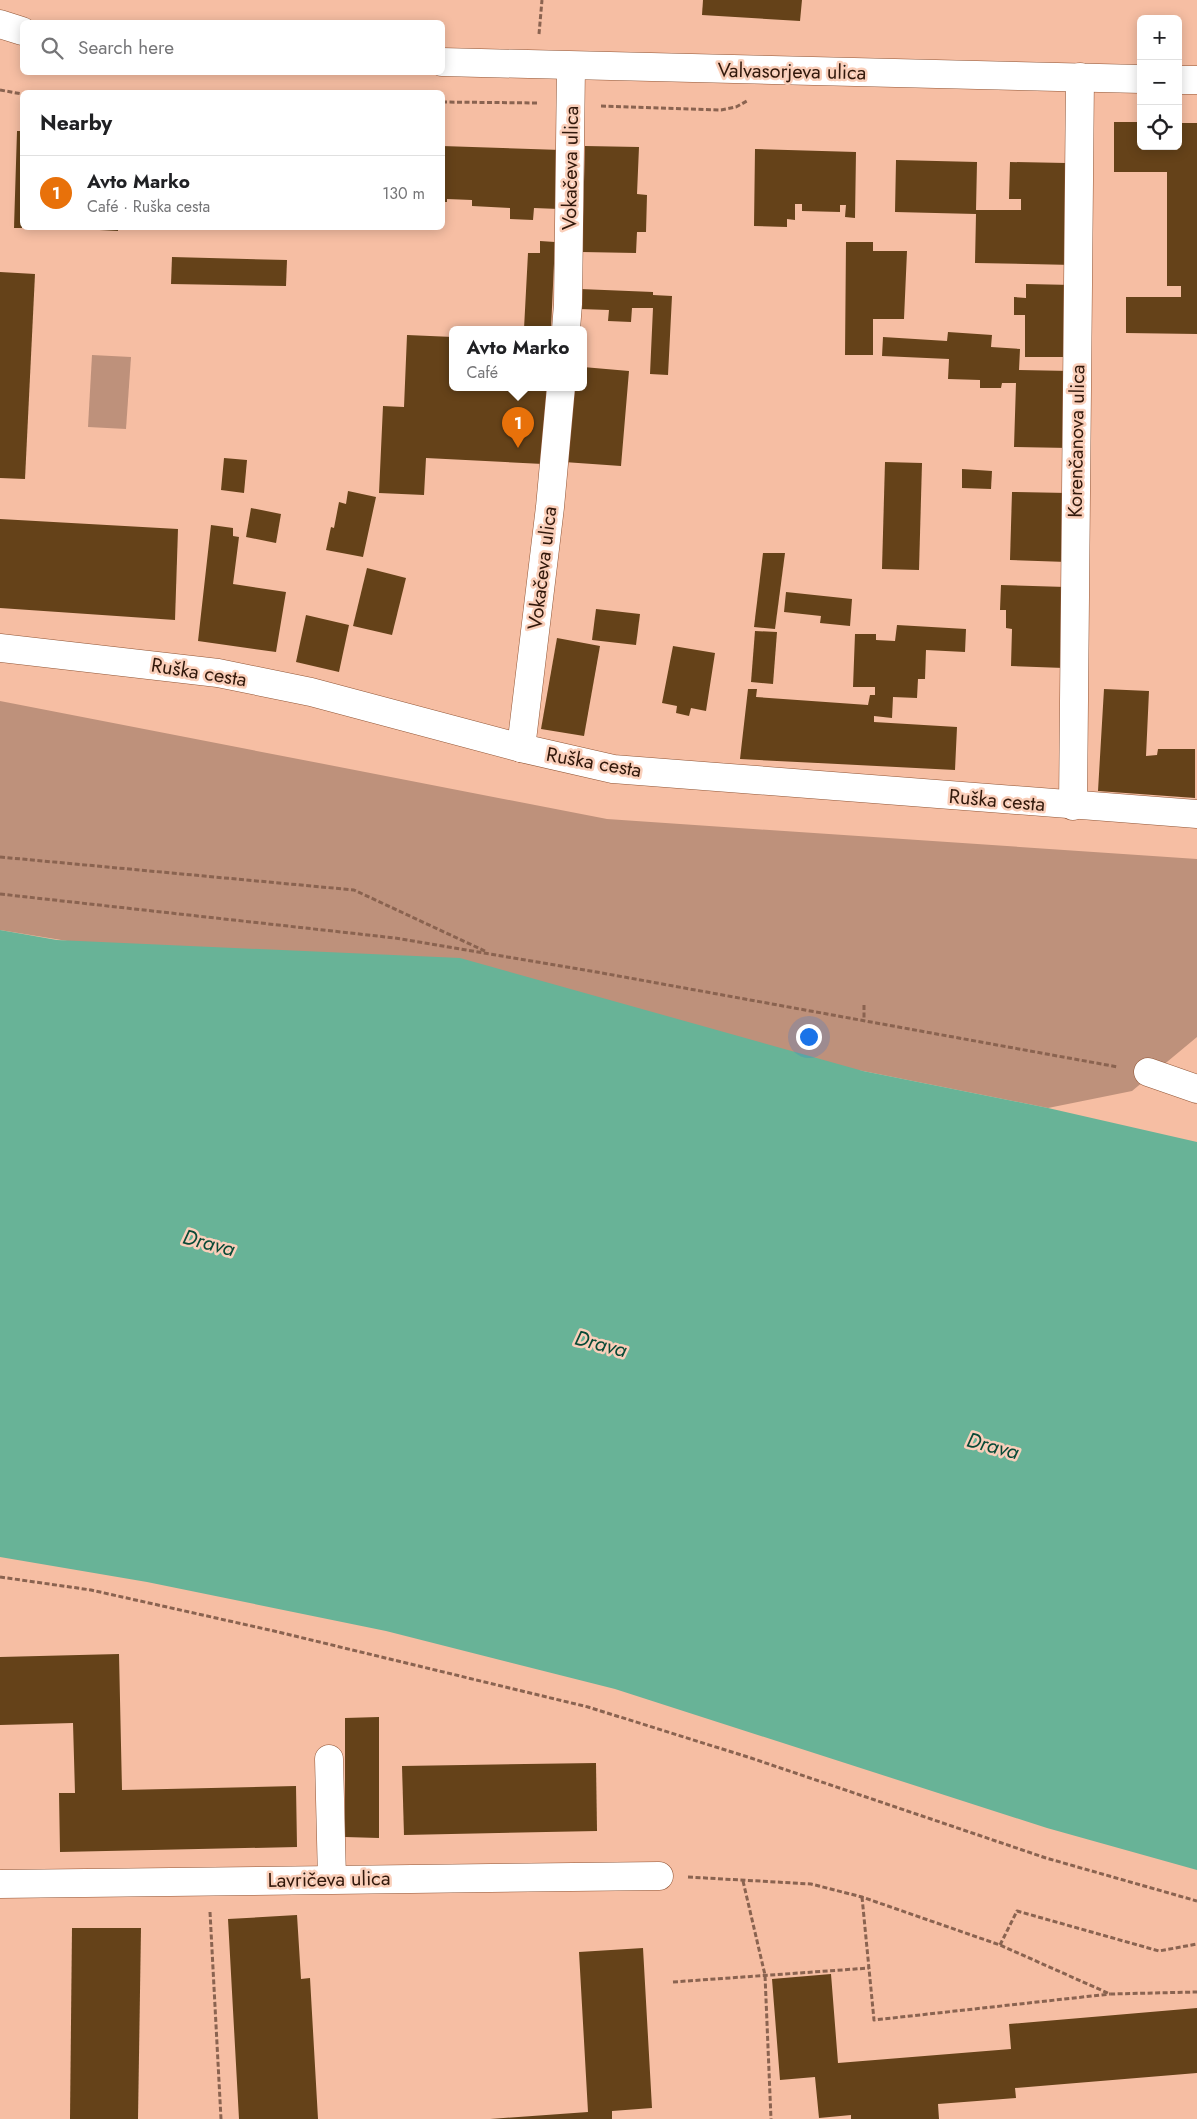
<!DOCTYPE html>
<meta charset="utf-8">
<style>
:root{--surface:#fff;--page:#f2f2f2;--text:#202124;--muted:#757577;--line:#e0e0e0;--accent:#2563eb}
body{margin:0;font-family:Jost,sans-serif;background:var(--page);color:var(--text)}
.controls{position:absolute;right:15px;top:15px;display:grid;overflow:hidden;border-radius:8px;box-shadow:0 2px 12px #0003}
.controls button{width:45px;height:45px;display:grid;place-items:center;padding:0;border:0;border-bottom:1px solid var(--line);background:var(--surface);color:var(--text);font:25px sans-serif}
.you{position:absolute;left:808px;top:1036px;width:18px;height:18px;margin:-12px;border:4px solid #fff;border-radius:50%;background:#1a73e8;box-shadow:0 0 0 8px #1a73e833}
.badge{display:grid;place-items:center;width:32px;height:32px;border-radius:50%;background:var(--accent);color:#fff;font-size:16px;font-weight:700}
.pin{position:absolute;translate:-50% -41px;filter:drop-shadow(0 1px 2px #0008)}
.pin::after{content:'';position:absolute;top:26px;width:18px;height:15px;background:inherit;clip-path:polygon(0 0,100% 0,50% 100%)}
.popup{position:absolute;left:449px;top:326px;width:138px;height:65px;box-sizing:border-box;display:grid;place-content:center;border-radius:8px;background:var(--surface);filter:drop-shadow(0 1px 4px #0005);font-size:16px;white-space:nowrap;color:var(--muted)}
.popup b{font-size:19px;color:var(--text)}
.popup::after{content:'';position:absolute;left:50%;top:100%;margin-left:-10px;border:10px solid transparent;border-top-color:var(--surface)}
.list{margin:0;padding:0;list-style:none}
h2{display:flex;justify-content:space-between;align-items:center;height:65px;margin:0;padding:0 20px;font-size:21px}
h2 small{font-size:16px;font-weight:400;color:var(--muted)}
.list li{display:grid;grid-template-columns:32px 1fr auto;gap:15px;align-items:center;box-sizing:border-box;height:75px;padding:0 20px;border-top:1px solid var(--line)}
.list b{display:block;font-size:19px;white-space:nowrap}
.list p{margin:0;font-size:16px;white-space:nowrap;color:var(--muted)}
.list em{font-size:16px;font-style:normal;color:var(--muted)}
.icon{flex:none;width:28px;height:28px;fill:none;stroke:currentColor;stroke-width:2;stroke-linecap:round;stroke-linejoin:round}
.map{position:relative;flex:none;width:1197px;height:2119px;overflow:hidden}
.search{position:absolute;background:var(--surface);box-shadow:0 2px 12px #0003;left:20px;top:20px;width:425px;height:55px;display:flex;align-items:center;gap:12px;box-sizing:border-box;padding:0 18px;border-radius:8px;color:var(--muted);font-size:19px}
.panel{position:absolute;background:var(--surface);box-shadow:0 2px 12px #0003;left:20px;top:90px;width:425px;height:140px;border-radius:8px}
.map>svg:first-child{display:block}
</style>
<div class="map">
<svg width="1197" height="2119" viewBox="0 0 1197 2119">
<rect width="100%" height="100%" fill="#f6bea3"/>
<g fill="#be917b">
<polygon points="92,355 131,357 126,429 88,427"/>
<polygon points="0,701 607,819 1197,859 1197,1037 1132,1091 1048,1108 863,1071 0,930"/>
</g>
<polygon fill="#68b397" points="0,930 57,940 460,958 863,1071 1048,1108 1197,1142 1197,1870 1047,1828 615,1689 386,1631 147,1582 0,1557"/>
<g fill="#654219">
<polygon points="703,0 802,0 800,21 702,15"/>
<polygon points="1114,122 1141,122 1141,146 1178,146 1178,123 1197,123 1197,334 1126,333 1126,297 1181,297 1181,286 1167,286 1167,172 1114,172"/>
<polygon points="17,131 22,131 22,228 14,228"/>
<polygon points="442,146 561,150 559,209 534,208 533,220 510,219 510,208 472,206 472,200 447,199 447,202 442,202"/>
<polygon points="585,146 639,147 637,194 647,195 646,232 637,232 636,253 582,252"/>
<polygon points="755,149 856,152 855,218 845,217 846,205 840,205 840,212 802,211 802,204 795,204 795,220 787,219 787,227 754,226"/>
<polygon points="896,160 977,162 976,210 1021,210 1021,199 1009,199 1010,162 1066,163 1074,265 975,263 976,214 895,212"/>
<polygon points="62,228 118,228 118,231"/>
<polygon points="540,241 555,242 551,329 524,329 528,253 540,253"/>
<polygon points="846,242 873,242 873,251 907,251 904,319 873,319 873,355 845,355"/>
<polygon points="172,257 287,260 286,286 171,284"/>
<polygon points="0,272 35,274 25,479 0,478"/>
<polygon points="1026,284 1073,285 1072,357 1025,357 1025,315 1014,315 1014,297 1026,298"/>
<polygon points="580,289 653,292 653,295 672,296 668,375 650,374 653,308 632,308 631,322 608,321 609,310 579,309"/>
<polygon points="948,332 992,335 991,347 1020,349 1019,370 1071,371 1069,448 1014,447 1016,383 1002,383 1001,388 980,388 980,380 948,379 949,359 882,356 883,337 947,341"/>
<polygon points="407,335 453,337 453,387 547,387 543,464 426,458 424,495 379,493 383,406 404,407"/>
<polygon points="583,367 629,371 621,466 564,462 571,387 583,387"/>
<polygon points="224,458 247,460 244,493 221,490"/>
<polygon points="885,462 922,463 919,570 882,569"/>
<polygon points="962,469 992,471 991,489 962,488"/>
<polygon points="348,491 376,497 363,557 326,550 331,527 334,528 339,502 346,504"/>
<polygon points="1012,492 1068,493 1067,562 1010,560"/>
<polygon points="251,508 281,514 276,543 246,537"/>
<polygon points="0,519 178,529 175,620 0,608"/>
<polygon points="211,525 233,528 233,536 239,537 233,584 286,592 276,652 198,641"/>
<polygon points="763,553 785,553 775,629 754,627"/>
<polygon points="367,568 406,578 392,635 353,626"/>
<polygon points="1001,585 1066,587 1064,668 1011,666 1012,629 1006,628 1006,610 1000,610"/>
<polygon points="786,592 852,599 850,626 820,623 821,616 784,612"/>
<polygon points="596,609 640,614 636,645 592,640"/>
<polygon points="306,615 349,625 339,672 296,662"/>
<polygon points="897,625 966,629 965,652 926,650 925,679 918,679 917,698 893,697 892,718 874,716 874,722 957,727 955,770 740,759 748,689 757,689 756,697 868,705 870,695 875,695 875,687 853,687 855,634 876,634 876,640 895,641"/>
<polygon points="755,631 777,632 773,684 751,682"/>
<polygon points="557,638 600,646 584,736 541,729"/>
<polygon points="673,646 715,653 706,711 691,708 689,716 676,713 677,706 662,703"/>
<polygon points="1104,689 1149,691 1146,756 1157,755 1158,749 1195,749 1195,798 1098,791"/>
<polygon points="119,1654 122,1790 296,1786 297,1847 60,1852 59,1793 75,1793 73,1723 0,1725 0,1657"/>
<polygon points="379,1717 379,1838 345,1837 345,1718"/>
<polygon points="596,1763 597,1831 404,1835 402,1766"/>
<polygon points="297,1915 301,1979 310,1978 318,2119 239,2119 228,1919"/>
<polygon points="72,1928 141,1928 138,2119 70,2119"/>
<polygon points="643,1948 652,2108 612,2111 612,2119 490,2119 588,2112 579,1952"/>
<polygon points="831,1974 838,2063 1011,2049 1009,2024 1197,2008 1197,2073 1015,2088 1016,2098 938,2104 939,2119 851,2119 851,2115 819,2118 815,2077 780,2080 772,1979"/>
</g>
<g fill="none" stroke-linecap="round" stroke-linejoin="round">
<g stroke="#915535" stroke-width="29">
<g id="minor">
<polyline points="0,24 22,31"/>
<polyline points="442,62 1141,79"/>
<polyline points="1178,80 1197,80"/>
<polyline points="566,329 568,304 571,66"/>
<polyline points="0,648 218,673 311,692 521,748 613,769 1197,814"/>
<polyline points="521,748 550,507 561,387"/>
<polyline points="1073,806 1080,77"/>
<polyline points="1148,1072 1197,1089"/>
<polyline points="329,1759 332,1879"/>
<polyline points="0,1884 659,1876"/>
</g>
</g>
<g stroke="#8a6350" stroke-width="3" stroke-dasharray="5 2.5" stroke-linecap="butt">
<polyline points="539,34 542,0"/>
<polyline points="0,90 22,94"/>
<polyline points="442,102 539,103"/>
<polyline points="601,106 721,110 736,107 747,101"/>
<polyline points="0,857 354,890 487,952"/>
<polyline points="0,894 395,938 602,973 1118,1067"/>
<polyline points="864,1005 864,1020"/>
<polyline points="0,1577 91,1590 274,1631 588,1707 751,1758 1046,1858 1197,1901"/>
<polyline points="688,1877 811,1884 862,1897 1000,1945 1110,1994 1197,1992"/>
<polyline points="743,1881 765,1975 771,2119"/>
<polyline points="862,1897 874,2020 1110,1994"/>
<polyline points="210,1912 221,2119"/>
<polyline points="1000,1945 1017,1911 1159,1951 1197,1944"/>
<polyline points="673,1982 869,1968"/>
</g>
<use href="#minor" stroke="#fff" stroke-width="28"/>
</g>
<g text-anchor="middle" stroke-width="5" stroke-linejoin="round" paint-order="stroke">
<g font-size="20" fill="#31180b" stroke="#facfba">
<text transform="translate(792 71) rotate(1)" y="7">Valvasorjeva ulica</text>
<text transform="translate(570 168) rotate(-89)" y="7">Vokačeva ulica</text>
<text transform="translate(1076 441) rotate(-89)" y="7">Korenčanova ulica</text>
<text transform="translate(542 568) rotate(-83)" y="7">Vokačeva ulica</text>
<text transform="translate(199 672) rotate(9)" y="7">Ruška cesta</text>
<text transform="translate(594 762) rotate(10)" y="7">Ruška cesta</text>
<text transform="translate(997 800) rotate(5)" y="7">Ruška cesta</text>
<text transform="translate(329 1879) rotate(-1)" y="7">Lavričeva ulica</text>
</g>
<g font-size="21" font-style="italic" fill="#094a37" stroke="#facfba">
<text transform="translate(209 1243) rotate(15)" y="7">Drava</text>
<text transform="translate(601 1344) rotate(15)" y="7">Drava</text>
<text transform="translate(993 1446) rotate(15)" y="7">Drava</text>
</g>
</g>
</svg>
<div class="controls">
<button>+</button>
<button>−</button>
<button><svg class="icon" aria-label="locate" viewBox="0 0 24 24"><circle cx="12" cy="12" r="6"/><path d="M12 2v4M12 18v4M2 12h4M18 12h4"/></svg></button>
</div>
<div class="you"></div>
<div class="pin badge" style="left:518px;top:448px;background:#e8710a">1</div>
<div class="popup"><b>Avto Marko</b>Café</div>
<div class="search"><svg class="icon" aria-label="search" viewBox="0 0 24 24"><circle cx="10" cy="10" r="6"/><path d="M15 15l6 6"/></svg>Search here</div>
<section class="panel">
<h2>Nearby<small></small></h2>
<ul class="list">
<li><span class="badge" style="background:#e8710a">1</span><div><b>Avto Marko</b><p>Café · Ruška cesta</p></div><em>130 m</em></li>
</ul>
</section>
</div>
